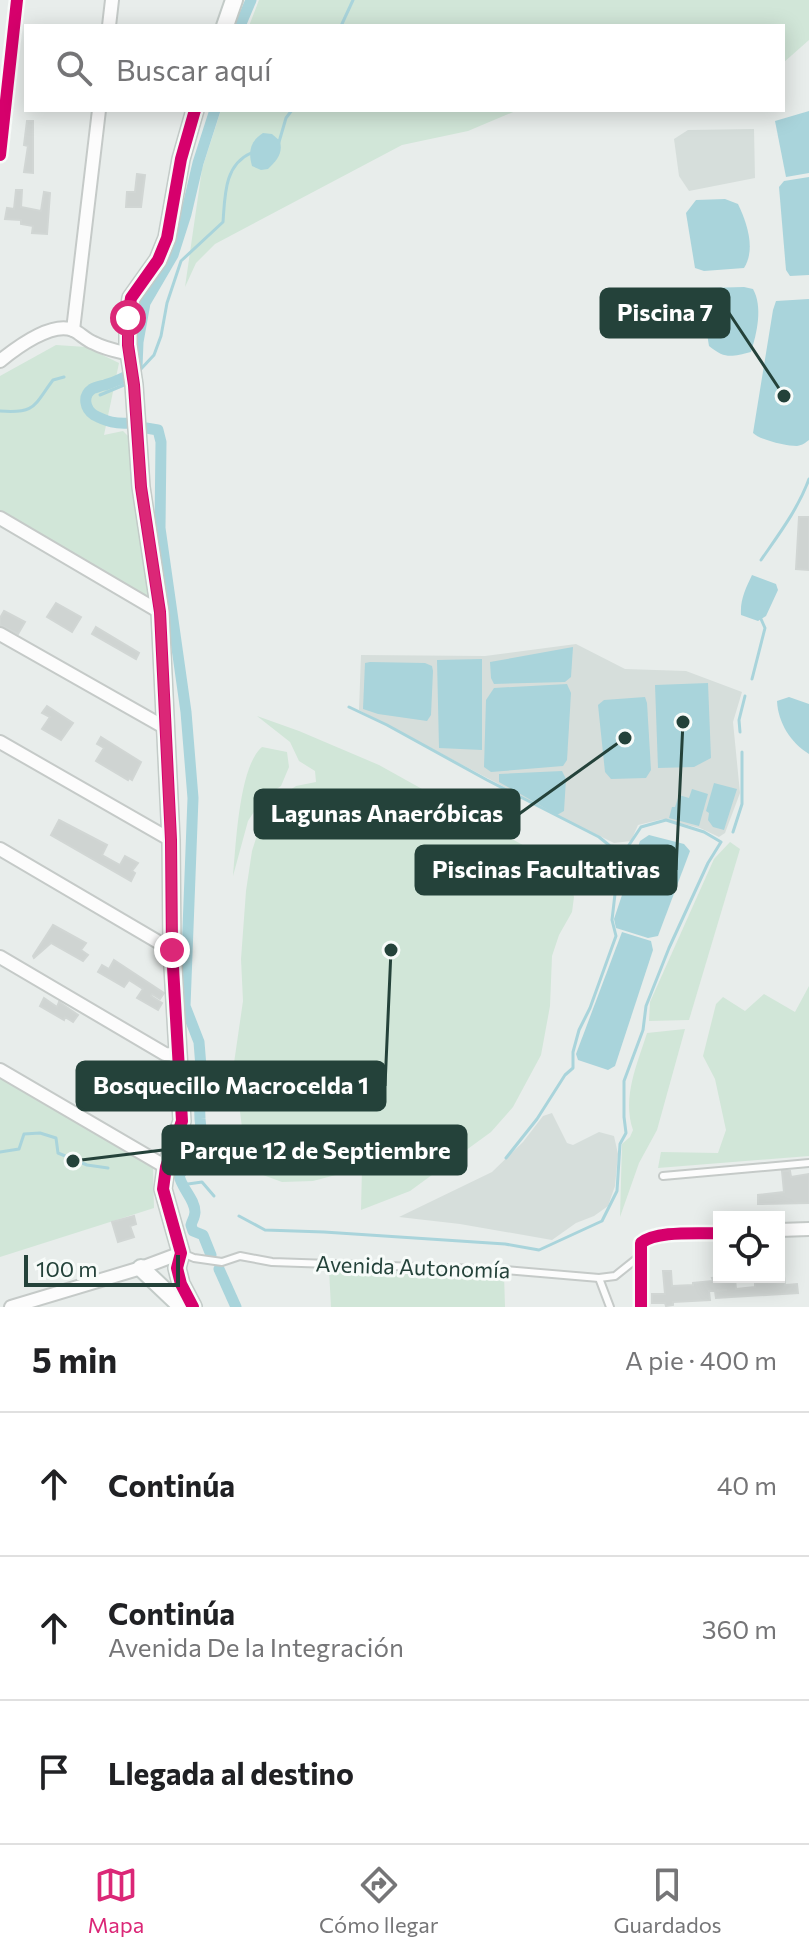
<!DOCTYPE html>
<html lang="es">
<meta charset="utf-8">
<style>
:root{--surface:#fff;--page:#f2f2f2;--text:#202124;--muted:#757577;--line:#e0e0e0;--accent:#db2777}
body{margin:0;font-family:Commissioner,sans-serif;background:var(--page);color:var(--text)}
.controls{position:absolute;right:24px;bottom:24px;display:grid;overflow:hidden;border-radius:0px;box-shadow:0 4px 20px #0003}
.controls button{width:72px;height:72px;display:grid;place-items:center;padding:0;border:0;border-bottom:2px solid var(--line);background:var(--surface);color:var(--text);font:40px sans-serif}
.scale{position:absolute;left:24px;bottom:20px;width:156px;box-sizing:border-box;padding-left:8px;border:4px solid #24423a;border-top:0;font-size:22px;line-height:28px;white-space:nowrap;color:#24423a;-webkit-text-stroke:6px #f7fbf9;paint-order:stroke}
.stop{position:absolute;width:24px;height:24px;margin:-18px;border:6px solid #db2777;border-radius:50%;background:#fff}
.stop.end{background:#db2777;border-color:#fff;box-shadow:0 2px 8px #0008}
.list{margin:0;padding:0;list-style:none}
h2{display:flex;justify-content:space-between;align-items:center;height:104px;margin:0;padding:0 32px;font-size:34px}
h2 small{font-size:26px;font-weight:400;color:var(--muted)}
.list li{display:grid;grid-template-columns:52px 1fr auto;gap:24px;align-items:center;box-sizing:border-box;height:144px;padding:0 32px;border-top:2px solid var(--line)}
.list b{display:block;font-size:30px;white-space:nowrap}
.list p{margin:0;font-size:26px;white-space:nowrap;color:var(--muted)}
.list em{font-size:26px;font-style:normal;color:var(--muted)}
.icon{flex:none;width:44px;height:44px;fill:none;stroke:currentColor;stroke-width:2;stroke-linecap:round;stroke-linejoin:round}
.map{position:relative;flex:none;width:809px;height:1307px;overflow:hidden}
.search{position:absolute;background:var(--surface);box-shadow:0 4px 20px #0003;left:24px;right:24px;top:24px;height:88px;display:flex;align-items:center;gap:20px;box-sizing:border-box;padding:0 28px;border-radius:0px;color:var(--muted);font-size:30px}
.sheet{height:536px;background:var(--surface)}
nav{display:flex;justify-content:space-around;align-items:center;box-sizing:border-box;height:112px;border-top:2px solid var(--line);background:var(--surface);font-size:22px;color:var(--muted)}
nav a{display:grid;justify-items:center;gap:4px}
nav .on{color:var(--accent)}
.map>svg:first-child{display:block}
</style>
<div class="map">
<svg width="809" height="1307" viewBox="0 0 809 1307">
<rect width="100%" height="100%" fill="#e8edeb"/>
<g fill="#d6dedb">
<polygon points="754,129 755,178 689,191 679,176 674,139 688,130"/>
<polygon points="576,644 625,669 686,671 742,692 733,722 740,793 725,833 719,837 700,828 663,819 638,825 631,841 614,843 557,815 359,710 361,655 485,656"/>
<polygon points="552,1113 567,1143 573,1145 599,1132 614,1136 618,1154 615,1186 608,1206 594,1216 576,1223 552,1240 460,1224 399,1217 492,1172 523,1142 543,1116"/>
</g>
<g fill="#d1e6d8">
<polygon points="259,0 809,0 809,40 783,63 783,26 249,26"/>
<polygon points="221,110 518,110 468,131 402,145 215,244 196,263 185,287 202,169"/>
<polygon points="56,345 86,347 119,363 104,435 123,431 131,439 155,602 0,512 0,376"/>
<polygon points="257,716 299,731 379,765 521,844 559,867 570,882 574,897 572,912 559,935 552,956 550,1006 541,1055 513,1107 491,1132 410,1191 361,1210 362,1168 313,1181 282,1182 263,1175 253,1166 244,1144 234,1063 243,1001 241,959 246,891 252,851 265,810 281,796 296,786 316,782 315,771 299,761 290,742"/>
<path d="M262 747 287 752 289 767 281 786 263 798 248 821 233 876C236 845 239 766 262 747Z"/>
<polygon points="730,842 740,849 689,1020 649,1021 650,1002 714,859"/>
<polygon points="809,986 809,1156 658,1168 661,1152 718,1153 726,1130 715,1079 703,1056 716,1004 723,997 745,1011 764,994 795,1012"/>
<path d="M685 1029 657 1130 639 1163 620 1217 622 1144 630 1137 633 1130C622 1097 637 1065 647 1033Z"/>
<polygon points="0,1070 138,1155 153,1168 154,1208 0,1257"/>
<polygon points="329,1270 504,1275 505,1307 331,1307"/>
</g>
<g fill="#a9d4db">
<polygon points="809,111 809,173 786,177 775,121"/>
<path d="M263 133 272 134 280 141C283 154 277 160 268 169L261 170 252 166C248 152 250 141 263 133Z"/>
<polygon points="809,177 809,275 790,276 786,270 779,187 784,181"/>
<path d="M725 199 738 204C747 223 756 249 744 268L704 271 695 268 686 213 696 200Z"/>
<path d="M744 287 753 289C763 307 757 333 751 352 731 357 725 359 709 346L700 291 707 288Z"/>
<path d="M809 299V440C805 443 803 445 797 446 786 446 760 440 753 433L773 310 776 301Z"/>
<path d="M752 575 776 584 778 590 766 616 758 621 741 615C740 599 746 588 752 575Z"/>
<polygon points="573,647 571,677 565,682 494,684 491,678 490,662"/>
<polygon points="482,659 482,750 439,748 437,660"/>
<polygon points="370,662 425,663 432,666 433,671 431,715 427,721 378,714 363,709 365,663"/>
<polygon points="708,683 711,758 694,767 658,768 655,685"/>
<polygon points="567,684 571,693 567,760 563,766 491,772 484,767 486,700 494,688"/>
<polygon points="645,697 647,703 651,770 646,778 611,779 605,772 598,705 604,700"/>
<path d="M789 697 809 704V754C791 743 778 723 777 701Z"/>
<polygon points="562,771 566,779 564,811 557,815 499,782 499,774"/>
<polygon points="714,783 737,789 724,830 713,827 708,820 709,813 706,811"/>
<polygon points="692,789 708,794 699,826 669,818 672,807 675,807 679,795 689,798"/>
<polygon points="649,835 684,844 690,851 658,936 648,938 616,928 614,919 640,841"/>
<polygon points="622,932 651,941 653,950 615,1066 608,1070 578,1060 576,1054"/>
</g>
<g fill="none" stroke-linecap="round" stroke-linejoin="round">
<g stroke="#a9d4db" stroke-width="3">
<polyline points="341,26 353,0"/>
<polyline points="279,142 286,118 292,110"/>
<path d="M140 370 154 355 161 336 167 303 181 261 223 222C225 196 224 165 251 153"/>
<polyline points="100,395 124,385 128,381"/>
<path d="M0 411C36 414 34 405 53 380L64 377"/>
<path d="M761 560C779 534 798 509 809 479"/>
<polyline points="752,679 765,628 761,619"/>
<polyline points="740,732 739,720 745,696"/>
<polyline points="733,832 742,804 742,752"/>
<polyline points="0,1152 19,1149 24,1134 40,1133 56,1138 58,1153 87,1165 108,1168"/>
<polyline points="506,1158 537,1119 565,1075 573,1068 573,1052 579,1030 590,1008 616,936 612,920 618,868 627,848"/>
<polyline points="181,1185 202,1182 214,1196"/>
<polyline points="239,1216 265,1230 324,1232 505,1244 539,1250 602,1221 617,1191 620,1144 626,1133 624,1117 624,1081 643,1030 646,1006 669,948 708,863 721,842 704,832 666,820 641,827 627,848 610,846 599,837 487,780 387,725 349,707"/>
</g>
<g stroke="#a9d4db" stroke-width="11">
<polyline points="240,26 251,0"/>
<path d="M130 423C116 424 107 422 94 415 85 409 82 396 92 389 93 388 104 385 105 385 116 381 129 377 137 367L138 342 145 303 173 255 186 214 198 163 215 110"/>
<path d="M146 428 158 430 161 442 160 528 186 712 193 798 185 1006 199 1042 201 1067 199 1090 200 1119 204 1157 202 1162 185 1168 179 1175C181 1188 195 1199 195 1212 195 1217 192 1221 191 1225L193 1231 203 1235 211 1255"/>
<polyline points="219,1269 236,1307"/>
</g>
</g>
<g fill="#cfd4d2" stroke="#d1d6d4" stroke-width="2">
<polygon points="27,121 33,121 33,173 24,172 28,146 24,145"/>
<polygon points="137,174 145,175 141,207 126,207 127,192 135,192"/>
<polygon points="16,190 22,190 21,207 41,211 44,192 50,193 47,234 32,233 33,226 21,224 21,220 5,219 7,208 14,209"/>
<polygon points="799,517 809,517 809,570 796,569"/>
<polygon points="56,603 81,617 72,632 47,617"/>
<polygon points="4,611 25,622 18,634 0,625 0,618"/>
<polygon points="96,627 139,653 136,659 92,634"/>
<polygon points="47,706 73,723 61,740 42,729 50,717 42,713"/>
<polygon points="101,737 141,762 132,780 129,778 128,780 96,761 104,748 97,744"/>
<polygon points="59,820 107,845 102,855 120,865 125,856 138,863 132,871 135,873 131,881 51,835"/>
<polygon points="53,925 86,943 81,950 88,955 83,961 51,943 34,958 33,956"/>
<polygon points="114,960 164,993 160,999 152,994 151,996 162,1003 158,1010 137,998 143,989 129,980 124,987 98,972 102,965 109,969"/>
<polygon points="44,998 57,1007 59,1002 78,1015 73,1022 65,1017 64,1020 40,1006"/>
<polygon points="782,1171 790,1171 791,1177 809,1174 809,1203 758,1204 758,1195 784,1192"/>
<polygon points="134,1216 136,1224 130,1226 134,1237 118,1242 112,1222"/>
<polygon points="663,1271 671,1271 672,1286 693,1285 693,1283 713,1281 712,1278 725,1277 725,1280 735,1279 736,1289 755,1287 755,1278 784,1276 785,1285 797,1284 798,1293 716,1298 715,1291 727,1290 709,1291 710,1300 673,1302 673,1305 666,1306 665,1303 652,1303 652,1294 665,1294"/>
</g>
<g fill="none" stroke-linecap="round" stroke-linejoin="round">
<g stroke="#c5cac8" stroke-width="10">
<g id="lane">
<polyline points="663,1176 809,1163"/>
<polyline points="182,1253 194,1258 222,1262 240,1256 272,1262 506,1270 599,1278 615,1276 640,1256"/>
<polyline points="599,1278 610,1307"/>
</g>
</g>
<g stroke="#c5cac8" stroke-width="16">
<g id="street">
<polyline points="109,26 112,0"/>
<polyline points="0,155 17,0"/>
<polyline points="73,330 99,110"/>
<path d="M0 361C16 348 52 321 73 330 80 333 86 340 94 343 105 349 117 351 130 354"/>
<polyline points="0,518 160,612"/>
<polyline points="0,634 164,727"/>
<polyline points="0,742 171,840"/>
<polyline points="0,849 172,950"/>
<polyline points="0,957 165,1054 179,1055"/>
<polyline points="0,1070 166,1167"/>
<polyline points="779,1230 809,1229"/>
<polyline points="11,1307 141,1268 181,1253"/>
<path d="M641 1307V1243C657 1230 698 1234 719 1233"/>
</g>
</g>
<g stroke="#c3cbc8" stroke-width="20">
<g id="secondary">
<polyline points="225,26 234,0"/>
<polyline points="141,1268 182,1307"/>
<polyline points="193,1307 181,1284 177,1268 181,1253 163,1189 166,1167 182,1121 172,950 171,840 160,612 141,487 134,385 128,345 128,318 131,298 158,260 167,238 181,159 195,110"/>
</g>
</g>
<use href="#lane" stroke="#fcfcfc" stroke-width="6"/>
<use href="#street" stroke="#fcfcfc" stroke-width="12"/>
<use href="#secondary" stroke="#fcfcfc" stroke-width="16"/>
<g stroke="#f7fbf9" stroke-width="17">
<g id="cycleway">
<polyline points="0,155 17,0"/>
<polyline points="193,1307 181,1284 177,1268 181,1253 163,1189 166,1167 182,1121 172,950 171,840 160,612 141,487 134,385 128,345 128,318 131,298 158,260 167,238 181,159 195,110"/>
<path d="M641 1307V1243C657 1230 698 1234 719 1233"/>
</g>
</g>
<use href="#cycleway" stroke="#d6006c" stroke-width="12"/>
</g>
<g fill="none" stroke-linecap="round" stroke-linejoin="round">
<polyline stroke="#db2777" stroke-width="10" points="128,318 128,345 134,385 141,487 160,612 171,840 172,950"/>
</g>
<g text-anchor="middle" stroke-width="6" stroke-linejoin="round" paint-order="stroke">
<g font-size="22" fill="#24423a" stroke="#f7fbf9">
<text transform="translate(413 1267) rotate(2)" y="8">Avenida Autonomía</text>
</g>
</g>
<path fill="none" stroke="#24423a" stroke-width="3" d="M784 396L729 313M625 738L519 814M683 722L676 870M391 950L385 1086M73 1161L163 1150"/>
<g fill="#24423a" stroke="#f7fbf9" stroke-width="3">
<circle cx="784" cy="396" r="8"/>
<circle cx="625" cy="738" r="8"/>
<circle cx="683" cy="722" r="8"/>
<circle cx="391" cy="950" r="8"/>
<circle cx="73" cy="1161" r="8"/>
</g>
<g fill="#24423a" stroke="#24423a" stroke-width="3">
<rect x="601" y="289" width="128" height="48" rx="8"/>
<rect x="255" y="790" width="264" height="48" rx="8"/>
<rect x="416" y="846" width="260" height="48" rx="8"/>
<rect x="77" y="1062" width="308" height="48" rx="8"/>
<rect x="163" y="1126" width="303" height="48" rx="8"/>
</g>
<g font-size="24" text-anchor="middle" font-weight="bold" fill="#fff">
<text x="665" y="321">Piscina 7</text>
<text x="387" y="822">Lagunas Anaeróbicas</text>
<text x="546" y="878">Piscinas Facultativas</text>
<text x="231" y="1094">Bosquecillo Macrocelda 1</text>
<text x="315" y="1159">Parque 12 de Septiembre</text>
</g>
</svg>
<div class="controls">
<button><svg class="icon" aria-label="locate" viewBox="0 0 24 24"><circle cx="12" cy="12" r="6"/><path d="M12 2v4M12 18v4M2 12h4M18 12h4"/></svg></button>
</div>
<div class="scale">100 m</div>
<div class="stop" style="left:128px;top:318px"></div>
<div class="stop end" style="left:172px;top:950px"></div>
<div class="search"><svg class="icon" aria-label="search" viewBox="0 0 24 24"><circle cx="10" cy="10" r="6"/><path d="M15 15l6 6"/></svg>Buscar aquí</div>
</div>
<section class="sheet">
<h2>5 min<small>A pie · 400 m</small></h2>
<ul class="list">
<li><svg class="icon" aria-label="ahead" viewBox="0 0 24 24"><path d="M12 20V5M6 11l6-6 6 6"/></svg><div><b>Continúa</b></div><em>40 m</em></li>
<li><svg class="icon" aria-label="ahead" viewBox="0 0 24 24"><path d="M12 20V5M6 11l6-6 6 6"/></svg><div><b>Continúa</b><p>Avenida De la Integración</p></div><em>360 m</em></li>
<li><svg class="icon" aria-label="arrive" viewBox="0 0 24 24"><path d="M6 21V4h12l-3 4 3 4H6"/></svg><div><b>Llegada al destino</b></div></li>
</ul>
</section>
<nav>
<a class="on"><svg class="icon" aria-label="map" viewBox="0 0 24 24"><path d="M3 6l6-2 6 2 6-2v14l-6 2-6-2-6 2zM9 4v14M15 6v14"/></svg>Mapa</a>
<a><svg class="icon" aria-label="directions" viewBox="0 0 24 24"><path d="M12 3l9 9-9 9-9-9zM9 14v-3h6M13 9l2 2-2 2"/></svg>Cómo llegar</a>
<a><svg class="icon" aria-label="saved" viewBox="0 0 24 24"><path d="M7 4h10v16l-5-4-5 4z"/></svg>Guardados</a>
</nav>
